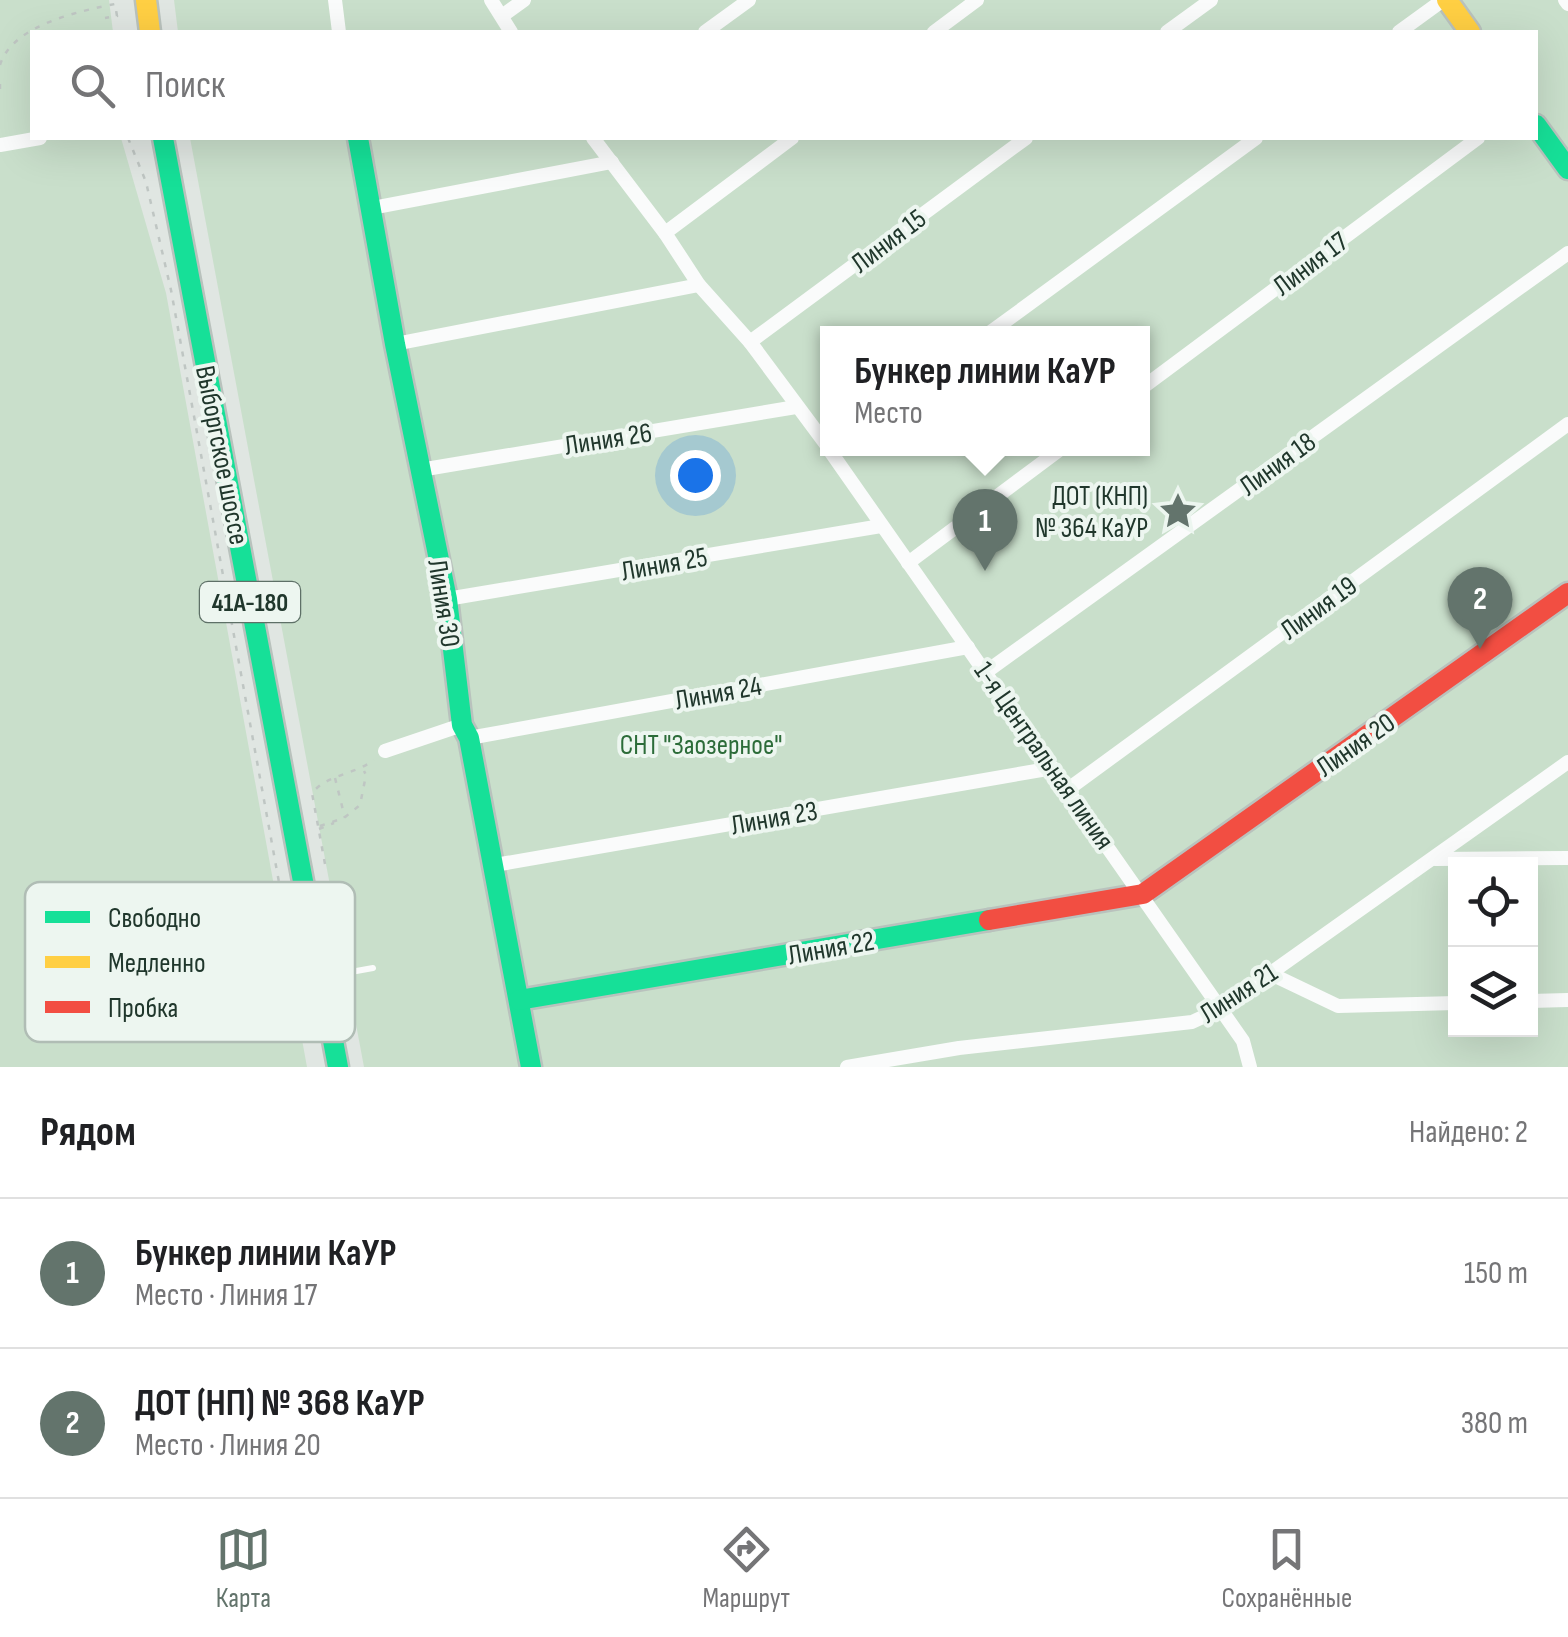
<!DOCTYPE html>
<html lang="ru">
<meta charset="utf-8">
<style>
:root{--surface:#fff;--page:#f2f2f2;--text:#202124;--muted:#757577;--line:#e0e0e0;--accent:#63746c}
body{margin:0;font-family:"Sofia Sans Condensed",sans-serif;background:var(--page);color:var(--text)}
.controls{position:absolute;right:30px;bottom:30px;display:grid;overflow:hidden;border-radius:0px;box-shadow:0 10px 40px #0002}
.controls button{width:90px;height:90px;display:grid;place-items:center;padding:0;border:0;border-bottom:2px solid var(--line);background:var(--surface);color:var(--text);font:50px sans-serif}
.you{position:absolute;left:695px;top:475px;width:35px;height:35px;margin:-25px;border:8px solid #fff;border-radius:50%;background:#1a73e8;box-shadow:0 0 0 15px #1a73e833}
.badge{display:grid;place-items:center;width:65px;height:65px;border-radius:50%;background:var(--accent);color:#fff;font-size:32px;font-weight:700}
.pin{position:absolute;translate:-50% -82px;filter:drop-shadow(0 2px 5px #0008)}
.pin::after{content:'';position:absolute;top:52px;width:35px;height:30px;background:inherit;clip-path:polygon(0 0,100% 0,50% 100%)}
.popup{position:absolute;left:820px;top:326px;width:330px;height:130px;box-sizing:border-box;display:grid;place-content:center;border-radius:0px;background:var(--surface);filter:drop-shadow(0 2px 8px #0005);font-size:32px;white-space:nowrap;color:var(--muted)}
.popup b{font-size:38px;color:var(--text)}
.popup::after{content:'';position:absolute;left:50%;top:100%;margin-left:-20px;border:20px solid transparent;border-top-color:var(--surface)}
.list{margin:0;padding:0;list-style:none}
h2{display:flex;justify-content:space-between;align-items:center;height:130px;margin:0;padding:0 40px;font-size:42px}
h2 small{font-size:32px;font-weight:400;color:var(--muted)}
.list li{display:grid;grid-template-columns:65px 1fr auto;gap:30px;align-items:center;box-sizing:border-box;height:150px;padding:0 40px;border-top:2px solid var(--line)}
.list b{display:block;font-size:38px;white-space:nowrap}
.list p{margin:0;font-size:32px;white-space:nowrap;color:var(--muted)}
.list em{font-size:32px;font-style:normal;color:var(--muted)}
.icon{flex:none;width:55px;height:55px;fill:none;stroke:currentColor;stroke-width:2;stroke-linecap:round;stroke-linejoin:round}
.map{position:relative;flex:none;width:1568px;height:1067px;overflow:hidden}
.search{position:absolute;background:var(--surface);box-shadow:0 10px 40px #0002;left:30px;right:30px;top:30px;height:110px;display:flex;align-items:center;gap:25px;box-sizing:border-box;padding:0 35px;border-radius:0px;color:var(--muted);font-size:38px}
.sheet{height:430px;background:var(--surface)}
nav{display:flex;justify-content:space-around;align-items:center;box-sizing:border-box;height:140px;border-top:2px solid var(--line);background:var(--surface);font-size:28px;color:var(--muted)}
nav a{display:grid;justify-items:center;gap:5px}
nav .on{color:var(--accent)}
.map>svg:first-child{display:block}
</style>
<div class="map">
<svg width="1568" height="1067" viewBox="0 0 1568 1067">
<rect width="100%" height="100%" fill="#e0e6e2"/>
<g fill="#c9dfcb" fill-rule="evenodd">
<polygon points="0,0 109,0 113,32 32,32 32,138 121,138 166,293 307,1067 0,1067"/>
<path d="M174 0H1568V1067H364L190 138H1536V32H178ZM828 334H1142V448H828ZM1456 864H1530V1030H1456Z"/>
</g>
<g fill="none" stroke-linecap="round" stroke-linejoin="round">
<g stroke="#b9c2bd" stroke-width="25">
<g id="fast">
<polyline points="1536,125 1568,169"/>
<polyline points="163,138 338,1067"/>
<polyline points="358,138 395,344 447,599 462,725 469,738 531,1067"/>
<polyline points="519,1000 989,920"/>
</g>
</g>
<g stroke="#b9c2bd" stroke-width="25">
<g id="slow">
<polyline points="146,0 150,32"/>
<polyline points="1447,0 1470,32"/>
</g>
</g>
<g stroke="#b9c2bd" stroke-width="25">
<polyline id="jam" points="989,920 1143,894 1568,593"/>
</g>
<g stroke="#bfc6c3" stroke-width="2.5" stroke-dasharray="5 8" stroke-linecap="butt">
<path d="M0 65C12 25 80 11 115 4L117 16 105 18"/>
<polyline points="0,84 0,90"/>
<polyline points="128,138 146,182 171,290 291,948"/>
<polyline points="335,778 345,818"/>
<polyline points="320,826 344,818 360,805 366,775 364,771"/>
<polyline points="319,829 334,823"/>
<path d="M325 864 312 793C328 774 354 775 374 760"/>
</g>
<polyline stroke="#fafbfb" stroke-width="6" points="323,977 373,968"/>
<g stroke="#fafbfb" stroke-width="14">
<polyline points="335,0 339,32"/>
<polyline points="491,0 511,32"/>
<polyline points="1565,0 1568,4"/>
<polyline points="502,16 524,0"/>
<polyline points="705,32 749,0"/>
<polyline points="934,32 977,0"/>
<polyline points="1167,32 1211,0"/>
<polyline points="1399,32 1443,0"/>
<polyline points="593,138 665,233 699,285 750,342 828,447"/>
<polyline points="0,145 40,138"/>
<polyline points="372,208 612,162"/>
<polyline points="665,233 792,138"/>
<polyline points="988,334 1256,138"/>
<polyline points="750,342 1026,138"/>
<polyline points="395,344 699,285"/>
<polyline points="1142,388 1478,138"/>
<polyline points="828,448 1243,1041 1250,1067"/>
<polyline points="420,470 796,407"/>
<polyline points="908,563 1062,448"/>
<polyline points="447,599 881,526"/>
<polyline points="986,672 1568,253"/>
<polyline points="469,738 968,647"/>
<polyline points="385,751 462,725"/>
<polyline points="1067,790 1568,424"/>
<polyline points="1435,859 1568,858"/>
<polyline points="495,865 1053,768"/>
<polyline points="1269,973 1338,1006 1456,1003"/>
<polyline points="1530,1001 1568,1000"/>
<polyline points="847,1067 959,1048 1192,1022 1220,1009 1568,762"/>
</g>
<use href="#fast" stroke="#16e098" stroke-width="20"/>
<use href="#slow" stroke="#ffcf43" stroke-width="20"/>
<use href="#jam" stroke="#f24e42" stroke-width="20"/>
</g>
<defs>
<g id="sight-bare" transform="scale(3)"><path d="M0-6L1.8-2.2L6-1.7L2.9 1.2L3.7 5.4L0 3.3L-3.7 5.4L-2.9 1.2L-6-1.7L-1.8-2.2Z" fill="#63746c" stroke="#edf6f0" stroke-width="2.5" paint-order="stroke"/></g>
</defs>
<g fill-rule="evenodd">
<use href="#sight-bare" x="1178" y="511"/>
</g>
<g text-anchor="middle" stroke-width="8" stroke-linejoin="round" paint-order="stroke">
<rect fill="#edf6f0" stroke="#5e7067" stroke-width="2.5" x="200" y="582" width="100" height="40" rx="8"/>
<g font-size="25" font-weight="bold" fill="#20372c">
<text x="250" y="611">41А-180</text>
</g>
<g font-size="28" fill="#20372c" stroke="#edf6f0">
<text transform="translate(888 240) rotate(-37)" y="10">Линия 15</text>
<text transform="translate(1310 263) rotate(-37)" y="10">Линия 17</text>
<text transform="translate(608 438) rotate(-9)" y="10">Линия 26</text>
<text transform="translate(223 455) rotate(79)" y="10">Выборгское шоссе</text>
<text transform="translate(1277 463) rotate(-36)" y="10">Линия 18</text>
<text transform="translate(664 563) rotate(-10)" y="10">Линия 25</text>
<text transform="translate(445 603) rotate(81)" y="10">Линия 30</text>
<text transform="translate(1318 607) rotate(-36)" y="10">Линия 19</text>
<text transform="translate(718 692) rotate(-10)" y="10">Линия 24</text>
<text transform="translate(1355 744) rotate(-35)" y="10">Линия 20</text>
<text transform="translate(1045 755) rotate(55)" y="10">1-я Центральная линия</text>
<text transform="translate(774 817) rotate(-10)" y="10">Линия 23</text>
<text transform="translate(831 947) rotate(-10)" y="10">Линия 22</text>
<text transform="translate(1238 992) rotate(-33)" y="10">Линия 21</text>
</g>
<g font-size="28" fill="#20372c" stroke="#edf6f0" text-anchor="end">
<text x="1148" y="505">ДОТ (КНП)<tspan x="1148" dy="32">№ 364 КаУР</tspan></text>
</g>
<g font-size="28" fill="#2c6c39" stroke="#edf6f0">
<text x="701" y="754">СНТ "Заозерное"</text>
</g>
</g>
<rect x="25" y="882" width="330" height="160" rx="15" fill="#edf6f0" stroke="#b0bdb5" stroke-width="2.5"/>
<rect x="45" y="911" width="45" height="12" fill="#16e098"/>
<rect x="45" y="956" width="45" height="12" fill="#ffcf43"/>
<rect x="45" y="1001" width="45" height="12" fill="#f24e42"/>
<g font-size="28" fill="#20372c">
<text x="108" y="927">Свободно</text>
<text x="108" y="972">Медленно</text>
<text x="108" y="1017">Пробка</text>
</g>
</svg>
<div class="controls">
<button><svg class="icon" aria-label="locate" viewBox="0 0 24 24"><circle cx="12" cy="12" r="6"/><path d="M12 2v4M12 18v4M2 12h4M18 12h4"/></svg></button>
<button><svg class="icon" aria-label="layers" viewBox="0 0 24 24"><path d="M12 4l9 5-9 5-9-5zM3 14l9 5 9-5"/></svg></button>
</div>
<div class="you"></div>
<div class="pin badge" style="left:985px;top:571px">1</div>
<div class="popup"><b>Бункер линии КаУР</b>Место</div>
<div class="pin badge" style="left:1480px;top:649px">2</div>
<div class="search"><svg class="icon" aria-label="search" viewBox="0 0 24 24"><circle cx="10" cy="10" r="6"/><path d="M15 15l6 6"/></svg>Поиск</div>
</div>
<section class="sheet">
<h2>Рядом<small>Найдено: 2</small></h2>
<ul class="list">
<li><span class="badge">1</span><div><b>Бункер линии КаУР</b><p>Место · Линия 17</p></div><em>150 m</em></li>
<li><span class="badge">2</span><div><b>ДОТ (НП) № 368 КаУР</b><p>Место · Линия 20</p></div><em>380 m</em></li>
</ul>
</section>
<nav>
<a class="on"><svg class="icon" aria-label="map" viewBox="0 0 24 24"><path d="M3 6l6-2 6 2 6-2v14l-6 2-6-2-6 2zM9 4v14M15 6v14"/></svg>Карта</a>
<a><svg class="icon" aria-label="directions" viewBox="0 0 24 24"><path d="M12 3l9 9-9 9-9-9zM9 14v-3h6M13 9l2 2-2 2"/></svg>Маршрут</a>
<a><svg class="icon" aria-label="saved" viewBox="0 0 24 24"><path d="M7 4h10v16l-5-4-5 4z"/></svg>Сохранённые</a>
</nav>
